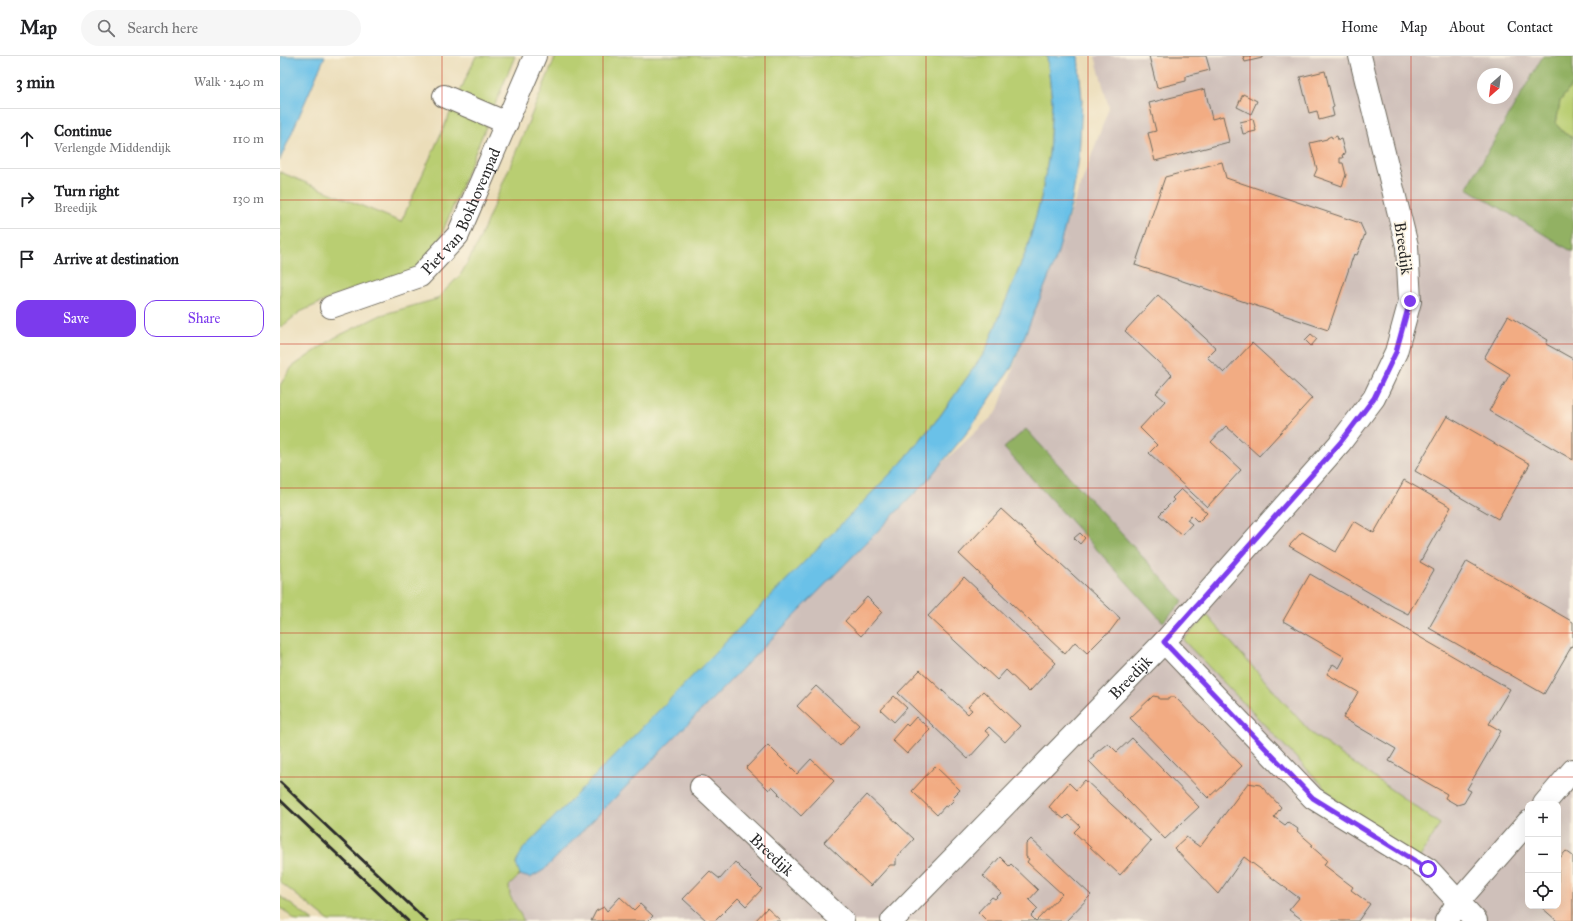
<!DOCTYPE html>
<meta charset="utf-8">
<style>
:root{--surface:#fff;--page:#f6f6f6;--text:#202124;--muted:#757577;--line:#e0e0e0;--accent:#7c3aed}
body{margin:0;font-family:"IM FELL Great Primer",serif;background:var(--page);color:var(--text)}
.controls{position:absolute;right:12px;bottom:12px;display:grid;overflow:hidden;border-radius:8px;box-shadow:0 4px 16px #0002}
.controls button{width:36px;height:36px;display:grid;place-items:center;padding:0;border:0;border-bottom:1px solid var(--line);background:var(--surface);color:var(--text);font:20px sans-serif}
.compass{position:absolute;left:1197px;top:12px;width:36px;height:36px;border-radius:50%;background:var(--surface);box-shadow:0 4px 16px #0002;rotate:208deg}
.stop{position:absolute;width:12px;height:12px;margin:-9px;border:3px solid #7c3aed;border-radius:50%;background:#fff}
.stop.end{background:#7c3aed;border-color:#fff;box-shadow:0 1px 4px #0008}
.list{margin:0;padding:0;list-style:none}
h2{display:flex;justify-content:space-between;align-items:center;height:52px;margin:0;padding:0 16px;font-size:17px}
h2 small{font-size:13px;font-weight:400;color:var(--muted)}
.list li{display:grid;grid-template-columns:26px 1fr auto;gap:12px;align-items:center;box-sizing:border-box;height:60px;padding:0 16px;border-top:1px solid var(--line)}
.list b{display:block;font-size:15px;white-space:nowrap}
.list p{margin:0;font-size:13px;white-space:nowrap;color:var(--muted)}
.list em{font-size:13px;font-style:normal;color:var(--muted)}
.actions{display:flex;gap:8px;padding:12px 16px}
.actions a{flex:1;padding:9px 0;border:1px solid var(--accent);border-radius:12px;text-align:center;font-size:14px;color:var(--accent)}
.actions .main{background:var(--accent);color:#fff}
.icon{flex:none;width:22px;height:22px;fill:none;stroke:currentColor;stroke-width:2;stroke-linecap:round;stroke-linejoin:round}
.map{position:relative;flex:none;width:1293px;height:865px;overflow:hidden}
header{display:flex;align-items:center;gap:24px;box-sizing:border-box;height:56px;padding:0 20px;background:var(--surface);border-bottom:1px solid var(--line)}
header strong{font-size:19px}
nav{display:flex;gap:22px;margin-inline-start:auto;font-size:14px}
.search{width:280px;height:36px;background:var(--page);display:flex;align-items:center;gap:10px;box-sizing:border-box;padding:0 14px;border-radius:22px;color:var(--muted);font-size:15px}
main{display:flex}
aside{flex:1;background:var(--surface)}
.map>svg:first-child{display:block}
</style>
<header>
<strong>Map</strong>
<div class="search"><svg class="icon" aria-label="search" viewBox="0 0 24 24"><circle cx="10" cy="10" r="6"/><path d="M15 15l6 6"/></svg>Search here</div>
<nav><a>Home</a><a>Map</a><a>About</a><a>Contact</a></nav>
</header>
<main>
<aside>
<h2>3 min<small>Walk · 240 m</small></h2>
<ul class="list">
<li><svg class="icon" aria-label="ahead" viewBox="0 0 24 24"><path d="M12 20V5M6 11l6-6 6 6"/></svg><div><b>Continue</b><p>Verlengde Middendijk</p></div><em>110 m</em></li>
<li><svg class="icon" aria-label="right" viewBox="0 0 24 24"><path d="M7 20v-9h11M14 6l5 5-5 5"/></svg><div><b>Turn right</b><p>Breedijk</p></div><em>130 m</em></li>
<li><svg class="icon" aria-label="arrive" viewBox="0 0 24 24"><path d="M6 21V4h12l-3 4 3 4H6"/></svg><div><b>Arrive at destination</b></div></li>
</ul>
<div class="actions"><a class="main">Save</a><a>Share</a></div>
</aside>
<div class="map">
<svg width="1293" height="865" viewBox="0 0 1293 865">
<rect width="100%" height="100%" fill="#fcf5e5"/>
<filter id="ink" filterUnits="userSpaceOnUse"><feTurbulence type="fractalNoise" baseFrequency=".025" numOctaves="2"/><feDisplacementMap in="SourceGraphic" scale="8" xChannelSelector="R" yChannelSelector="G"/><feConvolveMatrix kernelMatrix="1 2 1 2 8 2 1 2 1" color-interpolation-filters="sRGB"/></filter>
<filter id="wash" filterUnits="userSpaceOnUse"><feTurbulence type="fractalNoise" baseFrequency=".012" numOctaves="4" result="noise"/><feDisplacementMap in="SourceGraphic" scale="16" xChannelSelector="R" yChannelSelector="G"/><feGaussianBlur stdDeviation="0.9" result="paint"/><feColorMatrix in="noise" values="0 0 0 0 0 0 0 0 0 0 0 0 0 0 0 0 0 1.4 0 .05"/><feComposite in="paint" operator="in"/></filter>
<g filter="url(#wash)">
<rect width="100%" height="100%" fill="#ebddb9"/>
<path fill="#cfc0ba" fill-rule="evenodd" d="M815 0H1293V865H185L178 858 717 356 829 52ZM1203 18H1227V42H1203ZM1248 748H1278V850H1248Z"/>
<g fill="#b9ce72" stroke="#727c4e">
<polygon points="196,0 235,0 156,192 142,214 69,234 20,256 0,272 0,116 121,166"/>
<polygon points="276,0 767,0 772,45 769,98 761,142 747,193 705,296 660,360 622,406 236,807 240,819 229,830 230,840 244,865 49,865 0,826 0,329 12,311 54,282 101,259 157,243 181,218 197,189"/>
<polygon points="1293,28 1293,82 1284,77 1276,68 1280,45"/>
<polygon points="927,559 1032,678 1160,768 1136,808 1071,759 903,584"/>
<polygon points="0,840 33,865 16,865 0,851"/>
</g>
<g fill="#92b164" stroke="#5e6e48">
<polygon points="1263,0 1293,0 1293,28 1280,45 1276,68 1284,77 1293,82 1293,196 1187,132"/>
<polygon points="746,373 903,545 883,566 724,392"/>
</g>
<g fill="#6bc1e8" stroke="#4b768a">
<polygon points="0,0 45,0 0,104"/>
<polygon points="767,0 798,0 802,44 799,102 791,149 776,203 732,311 685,379 645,427 264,814 250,822 240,819 236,807 243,793 622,406 660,360 705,296 747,193 761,142 769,98 772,45"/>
</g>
<g id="blocks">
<g fill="#f2ac83">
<polygon points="869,0 926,0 930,14 906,20 906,25 877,32"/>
<polygon points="963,0 982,0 982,2 965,6"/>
<polygon points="1045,15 1054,51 1052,52 1054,60 1039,64 1037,55 1029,57 1020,21"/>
<polygon points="925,33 932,63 943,60 949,86 875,105 868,77 876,75 869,47"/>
<polygon points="963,38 977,45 971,58 957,51"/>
<polygon points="973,63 976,75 963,78 960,66"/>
<polygon points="1051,80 1052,82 1057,80 1058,84 1061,83 1065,98 1062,99 1063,102 1060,102 1060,107 1063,107 1066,119 1062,130 1034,120 1037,113 1030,87 1047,83 1047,82"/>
<polygon points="942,106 946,122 1080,167 1085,178 1077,199 1074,198 1048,274 855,209 885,121"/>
<polygon points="878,239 936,292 927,301 944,317 972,287 1032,342 979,400 946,370 931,386 961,414 927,451 869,397 877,389 860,372 885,345 876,337 892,319 845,275"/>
<polygon points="1228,260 1268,284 1266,288 1293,303 1293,404 1209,355 1230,318 1204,302"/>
<polygon points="1031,278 1037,283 1031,290 1025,284"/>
<polygon points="1167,360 1250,408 1218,463 1135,415"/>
<polygon points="1124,424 1171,451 1140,506 1154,514 1128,558 1114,551 1009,490 1022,476 1056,496 1074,465 1094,477"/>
<polygon points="901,433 927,457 918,466 911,459 907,464 912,468 902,479 879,459 894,444 892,442"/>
<polygon points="721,453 840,562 828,578 826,578 807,597 795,586 785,598 679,498"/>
<polygon points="800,477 805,482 800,488 794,482"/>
<polygon points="1187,505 1293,566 1293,588 1264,638 1149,572"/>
<polygon points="1030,518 1230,633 1209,668 1221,675 1187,733 1191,735 1184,747 1177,749 1165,742 1167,738 1109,705 1116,693 1063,662 1078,636 1047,618 1053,608 1059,612 1065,601 1003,565"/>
<polygon points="684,521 776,607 749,636 726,614 717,624 648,560"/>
<polygon points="587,541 602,556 581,580 565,565"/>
<polygon points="640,614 688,658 692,654 688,651 703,635 740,670 725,686 709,671 705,675 710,679 688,703 618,637"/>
<polygon points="536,630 579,669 560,690 517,650"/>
<polygon points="614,640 627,652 614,666 601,654"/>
<polygon points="873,640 879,641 879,643 889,643 889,641 895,641 962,710 928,742 850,662"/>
<polygon points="636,661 650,673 627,698 612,684 626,668 628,670"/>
<polygon points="852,682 919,751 885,783 809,705 814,701 813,699 828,687 837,696"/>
<polygon points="488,689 517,718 531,703 554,725 521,760 498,738 499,737 492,730 489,734 466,712"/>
<polygon points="655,710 680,734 672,742 674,744 667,751 665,750 657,759 632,735"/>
<polygon points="805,724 871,785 840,819 794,776 800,770 788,759 784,763 769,751 789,727 796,734"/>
<polygon points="968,727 980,729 1001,751 994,761 1005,769 1008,766 1018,773 1017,775 1033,789 1031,790 1047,804 1044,809 1073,831 1071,834 1090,848 1078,865 1024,865 1009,854 1019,842 964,801 938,838 894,792 906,781 920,791"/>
<polygon points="587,739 634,783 616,802 616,809 610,809 591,830 544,786"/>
<polygon points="751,783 811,839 786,865 756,865 782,838 747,806 749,803 746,801 746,788"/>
<polygon points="1286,795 1293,800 1293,865 1277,865 1260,850 1278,850 1278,804"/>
<polygon points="720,801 729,810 731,808 758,834 749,844 758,853 751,860 756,865 707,865 698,856 712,841 715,843 721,837 703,820"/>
<polygon points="455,806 482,833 466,850 458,842 435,865 427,865 403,843 430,815 440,823"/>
<polygon points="340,841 354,854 360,848 373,860 368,865 311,865 316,855 324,851 327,855"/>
<polygon points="487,852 501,865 475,865"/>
</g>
</g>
</g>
<g filter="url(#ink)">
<use href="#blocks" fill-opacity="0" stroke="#6e695d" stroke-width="1"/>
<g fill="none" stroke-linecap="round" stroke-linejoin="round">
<g stroke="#6e695d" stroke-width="24">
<g id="minor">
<polyline points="164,40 227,67"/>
<path id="s1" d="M51 251 140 220 178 179 255 0"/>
<polyline points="884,586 1033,742 1148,813 1196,865"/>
<path id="s2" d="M421 731 563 865"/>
<polyline points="1264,748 1293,714"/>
<path id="s3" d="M612 865 884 586 1060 387 1094 342 1116 296 1130 245 1127 190 1080 0"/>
<polyline points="1166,865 1178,846 1248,766"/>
</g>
</g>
<use href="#minor" stroke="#fff" stroke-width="22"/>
<g stroke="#2b2b2b" stroke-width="3">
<polyline points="0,726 147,865"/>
<polyline points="0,744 128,865"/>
</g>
</g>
</g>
<g fill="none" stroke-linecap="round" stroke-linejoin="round" filter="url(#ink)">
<polyline stroke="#7c3aed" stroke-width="5" points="1130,245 1116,296 1094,342 1060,387 884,586 1033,742 1148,813"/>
</g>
<path fill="none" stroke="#c8321e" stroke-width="1" stroke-opacity="0.55" d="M162 0V865M323 0V865M485 0V865M646 0V865M808 0V865M970 0V865M1131 0V865M0 144H1293M0 288H1293M0 432H1293M0 577H1293M0 721H1293"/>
<g text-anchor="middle" stroke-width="3.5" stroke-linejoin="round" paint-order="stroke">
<g font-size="16" fill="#2b2b2b" stroke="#fcf5e5">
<text dy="6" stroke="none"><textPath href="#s1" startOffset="172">Piet van Bokhovenpad</textPath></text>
<text transform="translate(1124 192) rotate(82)" y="6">Breedijk</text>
<text dy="6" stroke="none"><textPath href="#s3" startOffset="341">Breedijk</textPath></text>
<text dy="6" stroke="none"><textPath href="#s2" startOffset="98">Breedijk</textPath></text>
</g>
</g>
</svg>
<div class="controls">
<button>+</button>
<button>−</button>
<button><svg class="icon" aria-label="locate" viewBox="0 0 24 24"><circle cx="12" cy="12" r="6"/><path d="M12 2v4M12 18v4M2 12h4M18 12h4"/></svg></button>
</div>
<svg class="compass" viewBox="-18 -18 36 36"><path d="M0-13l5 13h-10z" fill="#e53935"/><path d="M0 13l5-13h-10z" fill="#757577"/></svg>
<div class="stop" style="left:1148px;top:813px"></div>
<div class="stop end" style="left:1130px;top:245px"></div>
</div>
</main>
